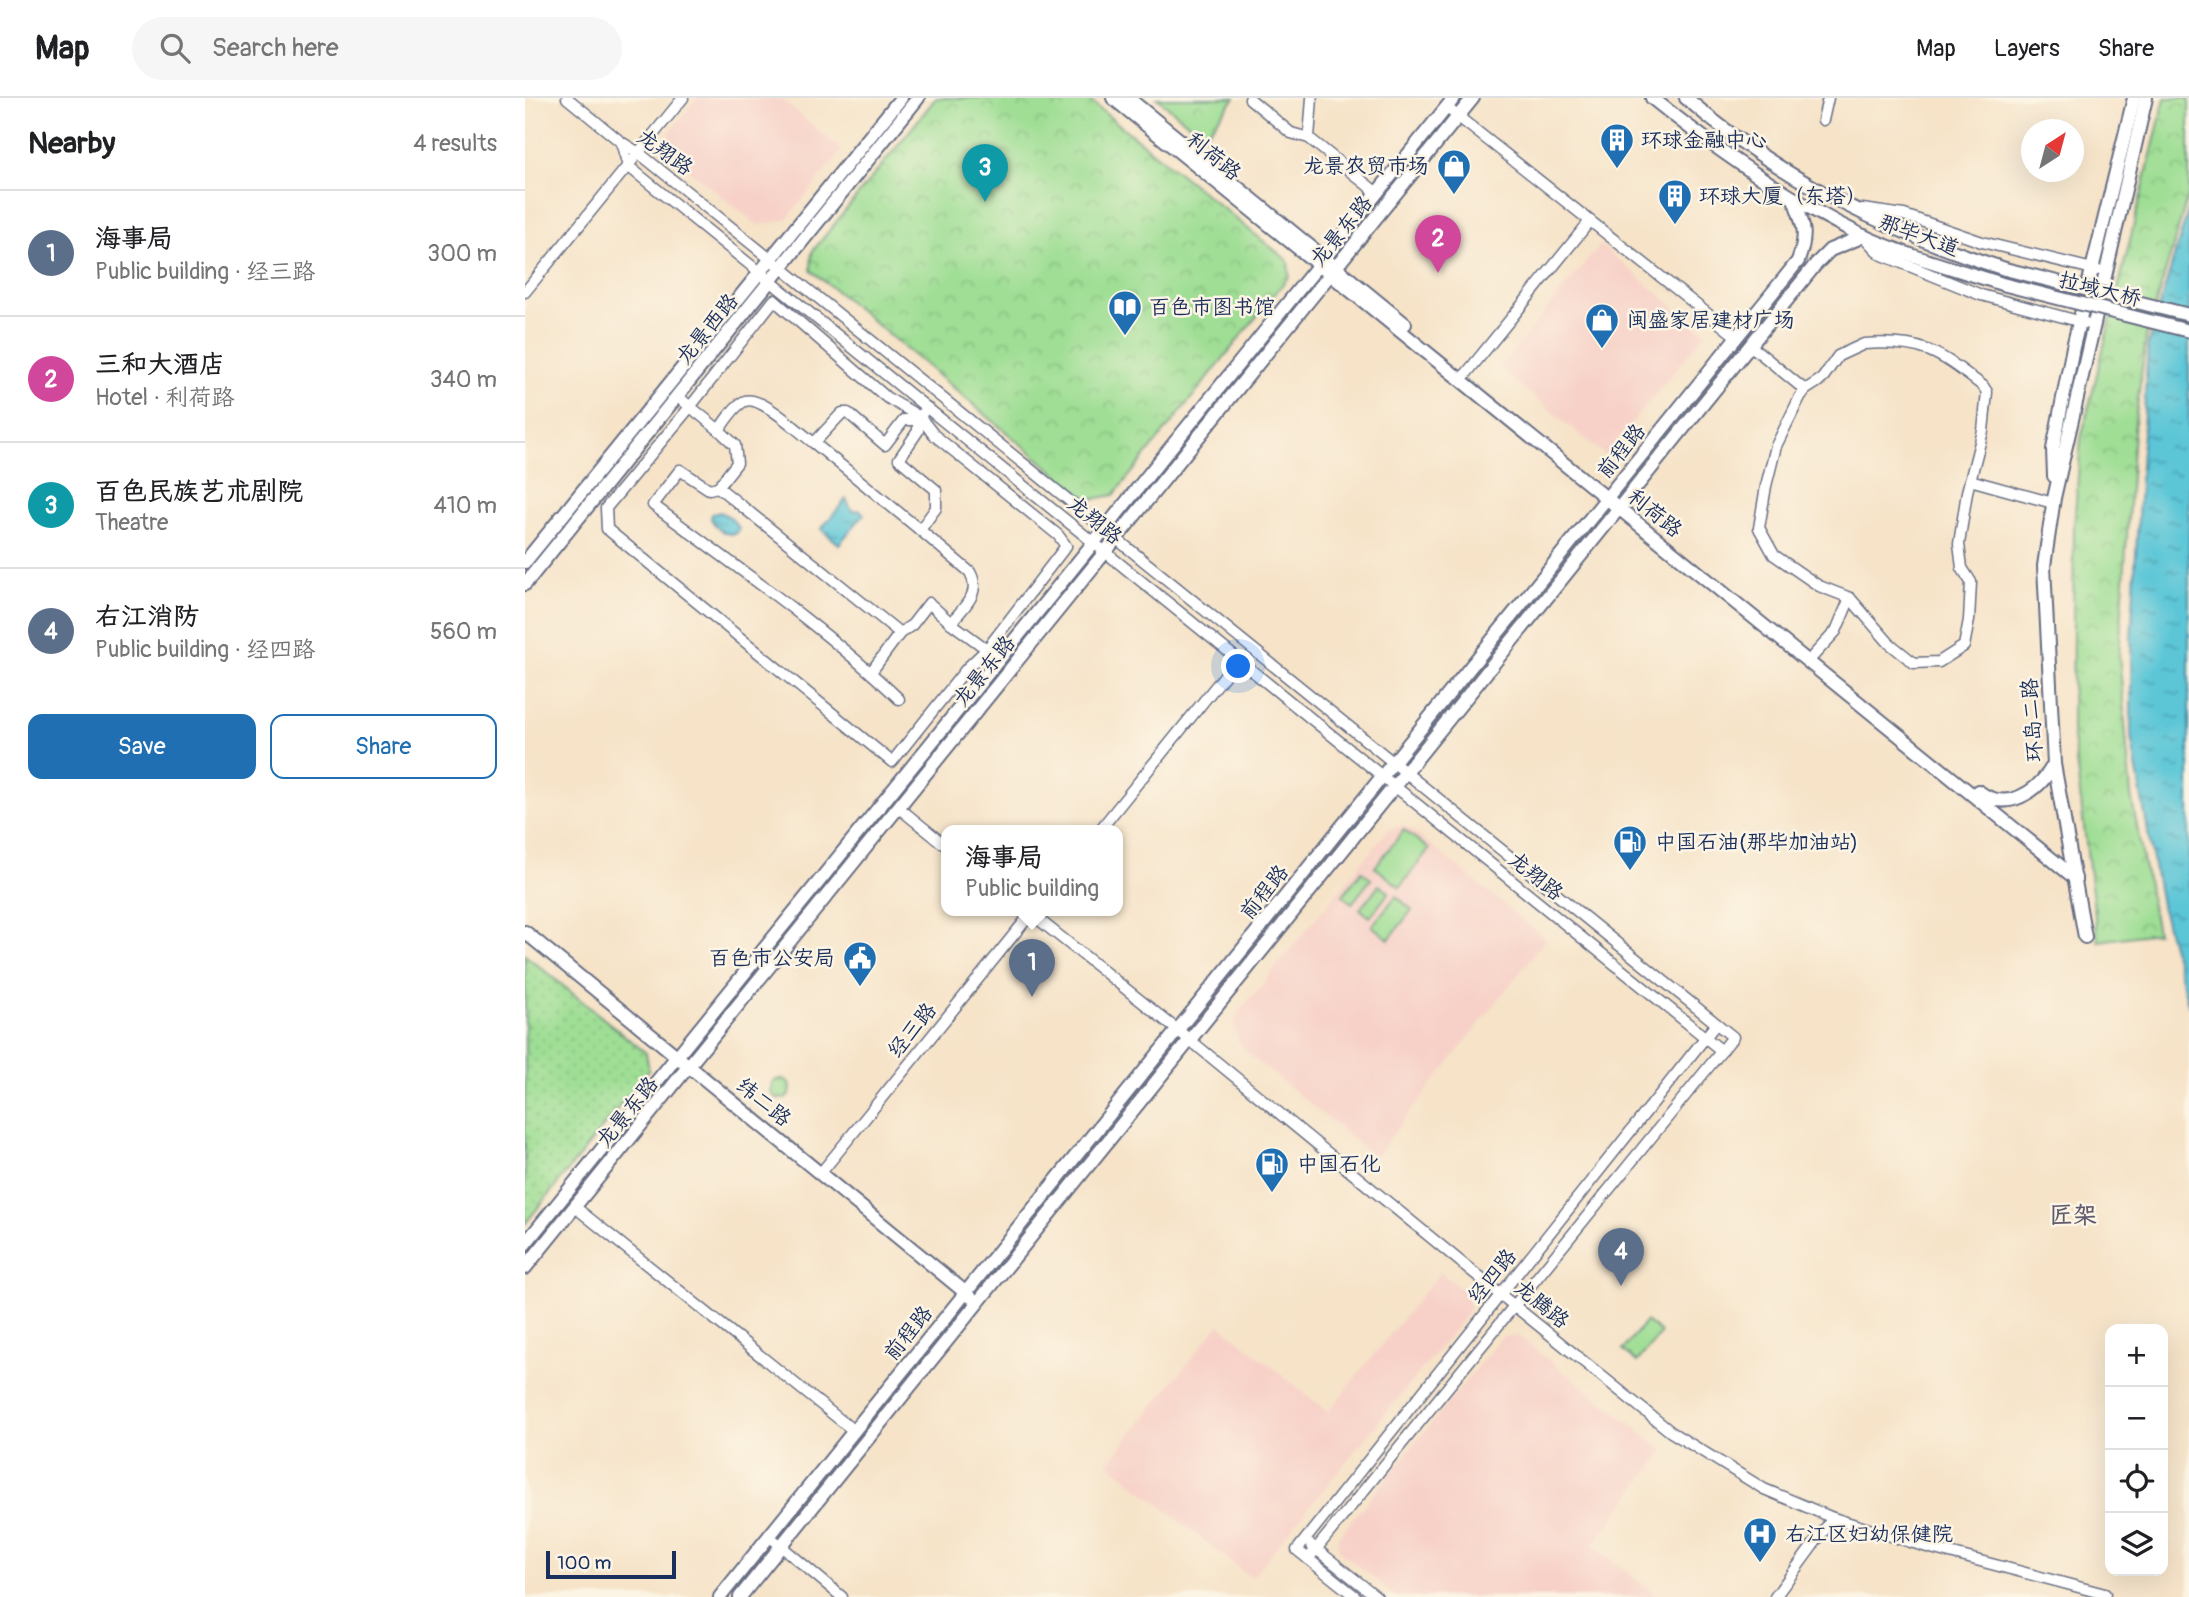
<!DOCTYPE html>
<meta charset="utf-8">
<style>
:root{--surface:#fff;--page:#f6f6f6;--text:#202124;--muted:#757577;--line:#e0e0e0;--accent:#1f6fb2}
body{margin:0;font-family:Pangolin,"LXGW WenKai TC",sans-serif;background:var(--page);color:var(--text)}
.controls{position:absolute;right:21px;bottom:21px;display:grid;overflow:hidden;border-radius:14px;box-shadow:0 7px 28px #0002}
.controls button{width:63px;height:63px;display:grid;place-items:center;padding:0;border:0;border-bottom:2px solid var(--line);background:var(--surface);color:var(--text);font:35px sans-serif}
.compass{position:absolute;left:1496px;top:21px;width:63px;height:63px;border-radius:50%;background:var(--surface);box-shadow:0 7px 28px #0002;rotate:36deg}
.scale{position:absolute;left:21px;bottom:18px;width:130px;box-sizing:border-box;padding-left:7px;border:4px solid #1b2f5e;border-top:0;font-size:19px;line-height:24px;white-space:nowrap;color:#1b2f5e;-webkit-text-stroke:5px #fcf5e5;paint-order:stroke}
.you{position:absolute;left:714px;top:569px;width:24px;height:24px;margin:-18px;border:5px solid #fff;border-radius:50%;background:#1a73e8;box-shadow:0 0 0 10px #1a73e833}
.badge{display:grid;place-items:center;width:46px;height:46px;border-radius:50%;background:var(--accent);color:#fff;font-size:23px;font-weight:700}
.pin{position:absolute;translate:-50% -58px;filter:drop-shadow(0 2px 4px #0008)}
.pin::after{content:'';position:absolute;top:37px;width:24px;height:21px;background:inherit;clip-path:polygon(0 0,100% 0,50% 100%)}
.popup{position:absolute;left:416px;top:727px;width:182px;height:91px;box-sizing:border-box;display:grid;place-content:center;border-radius:14px;background:var(--surface);filter:drop-shadow(0 2px 5px #0005);font-size:23px;white-space:nowrap;color:var(--muted)}
.popup b{font-size:26px;color:var(--text)}
.popup::after{content:'';position:absolute;left:50%;top:100%;margin-left:-14px;border:14px solid transparent;border-top-color:var(--surface)}
.list{margin:0;padding:0;list-style:none}
h2{display:flex;justify-content:space-between;align-items:center;height:91px;margin:0;padding:0 28px;font-size:30px}
h2 small{font-size:23px;font-weight:400;color:var(--muted)}
.list li{display:grid;grid-template-columns:46px 1fr auto;gap:21px;align-items:center;box-sizing:border-box;height:126px;padding:0 28px;border-top:2px solid var(--line)}
.list b{display:block;font-size:26px;white-space:nowrap}
.list p{margin:0;font-size:23px;white-space:nowrap;color:var(--muted)}
.list em{font-size:23px;font-style:normal;color:var(--muted)}
.actions{display:flex;gap:14px;padding:21px 28px}
.actions a{flex:1;padding:16px 0;border:2px solid var(--accent);border-radius:14px;text-align:center;font-size:24px;color:var(--accent)}
.actions .main{background:var(--accent);color:#fff}
.icon{flex:none;width:38px;height:38px;fill:none;stroke:currentColor;stroke-width:2;stroke-linecap:round;stroke-linejoin:round}
.map{position:relative;flex:none;width:1664px;height:1499px;overflow:hidden}
header{display:flex;align-items:center;gap:42px;box-sizing:border-box;height:98px;padding:0 35px;background:var(--surface);border-bottom:2px solid var(--line)}
header strong{font-size:33px}
nav{display:flex;gap:38px;margin-inline-start:auto;font-size:24px}
.search{width:490px;height:63px;background:var(--page);display:flex;align-items:center;gap:18px;box-sizing:border-box;padding:0 24px;border-radius:38px;color:var(--muted);font-size:26px}
main{display:flex}
aside{flex:1;background:var(--surface)}
.map>svg:first-child{display:block}
</style>
<header>
<strong>Map</strong>
<div class="search"><svg class="icon" aria-label="search" viewBox="0 0 24 24"><circle cx="10" cy="10" r="6"/><path d="M15 15l6 6"/></svg>Search here</div>
<nav><a>Map</a><a>Layers</a><a>Share</a></nav>
</header>
<main>
<aside>
<h2>Nearby<small>4 results</small></h2>
<ul class="list">
<li><span class="badge" style="background:#5c6f8a">1</span><div><b>海事局</b><p>Public building · 经三路</p></div><em>300 m</em></li>
<li><span class="badge" style="background:#d1479c">2</span><div><b>三和大酒店</b><p>Hotel · 利荷路</p></div><em>340 m</em></li>
<li><span class="badge" style="background:#0f9aa8">3</span><div><b>百色民族艺术剧院</b><p>Theatre</p></div><em>410 m</em></li>
<li><span class="badge" style="background:#5c6f8a">4</span><div><b>右江消防</b><p>Public building · 经四路</p></div><em>560 m</em></li>
</ul>
<div class="actions"><a class="main">Save</a><a>Share</a></div>
</aside>
<div class="map">
<svg width="1664" height="1499" viewBox="0 0 1664 1499">
<defs>
<pattern id="grass-dots" width="8" height="8" patternUnits="userSpaceOnUse" patternTransform="scale(1.75)"><rect width="8" height="8" fill="#9fde94"/><path d="M2 2h.1M6 6h.1" fill="none" stroke="#88bf82" stroke-width="1.8" stroke-linecap="round"/></pattern>
<pattern id="park-crowns" width="20" height="18" patternUnits="userSpaceOnUse" patternTransform="scale(1.75)"><rect width="20" height="18" fill="#9fde94"/><path d="M2 6a3 3 0 1 1 6 0M12 15a3 3 0 1 1 6 0" fill="none" stroke="#88bf82"/></pattern>
<pattern id="water-ripples" width="26" height="14" patternUnits="userSpaceOnUse" patternTransform="scale(1.75)"><rect width="26" height="14" fill="#5cc6d7"/><path d="M2 4q2-2 4 0t4 0M15 11q2-2 4 0t4 0" fill="none" stroke="#4ba1b2"/></pattern>
</defs>
<rect width="100%" height="100%" fill="#fcf5e5"/>
<filter id="ink" filterUnits="userSpaceOnUse"><feTurbulence type="fractalNoise" baseFrequency=".0143" numOctaves="2"/><feDisplacementMap in="SourceGraphic" scale="14" xChannelSelector="R" yChannelSelector="G"/><feConvolveMatrix kernelMatrix="1 2 1 2 8 2 1 2 1" color-interpolation-filters="sRGB"/></filter>
<filter id="wash" filterUnits="userSpaceOnUse"><feTurbulence type="fractalNoise" baseFrequency=".00686" numOctaves="4" result="noise"/><feDisplacementMap in="SourceGraphic" scale="28" xChannelSelector="R" yChannelSelector="G"/><feGaussianBlur stdDeviation="1.57" result="paint"/><feColorMatrix in="noise" values="0 0 0 0 0 0 0 0 0 0 0 0 0 0 0 0 0 1.4 0 .05"/><feComposite in="paint" operator="in"/></filter>
<g filter="url(#wash)">
<rect width="100%" height="100%" fill="#f6e3c8"/>
<g fill="#f7d1c8">
<polygon points="172,0 255,0 317,52 261,122 233,127 149,60 144,35"/>
<polygon points="1075,147 1181,235 1080,357 974,270"/>
<polygon points="875,729 885,730 1021,841 850,1059 724,956 714,945 709,927 715,913 864,731"/>
<polygon points="915,1174 940,1194 944,1210 938,1221 726,1480 583,1365 694,1226 803,1314"/>
<polygon points="978,1238 993,1238 1139,1352 1068,1447 1133,1499 872,1499 814,1452 813,1439"/>
</g>
<g fill="url(#grass-dots)" stroke="#5d8679" stroke-width="2">
<polygon points="0,857 121,955 124,972 0,1126"/>
<circle cx="256" cy="991" r="10"/>
</g>
<g fill="url(#park-crowns)" stroke="#5d8679" stroke-width="2">
<polygon points="411,0 561,0 763,163 764,178 589,397 563,402 286,172 287,154"/>
<polygon points="632,0 710,0 679,38"/>
<polygon points="1640,0 1664,0 1664,94 1621,239 1609,332 1594,557 1606,697 1632,835 1573,843 1547,631 1549,429 1556,341"/>
</g>
<g fill="#9fde94" stroke="#5d8679" stroke-width="2">
<polygon points="879,732 904,751 875,789 850,769"/>
<polygon points="837,773 846,781 827,805 818,797"/>
<polygon points="854,787 864,794 845,819 835,811"/>
<polygon points="871,798 887,812 864,841 847,828"/>
<polygon points="1121,1223 1136,1235 1112,1264 1098,1252"/>
</g>
<g fill="url(#water-ripples)" stroke="#3c7a9a" stroke-width="2">
<polygon points="1664,110 1664,909 1636,807 1606,639 1606,541 1623,246"/>
<polygon points="321,401 327,413 335,412 339,416 314,446 296,431"/>
<path d="M195 414 205 419 214 430 212 435C200 439 192 431 186 421L187 416Z"/>
</g>
</g>
<g filter="url(#ink)">
<g fill="none" stroke-linecap="round" stroke-linejoin="round">
<g stroke="#686e83" stroke-width="13">
<g id="minor">
<polyline points="42,0 96,44 114,55 1208,939 783,1461"/>
<polyline points="787,0 784,40 852,95"/>
<polyline points="725,1 766,35 784,40"/>
<polyline points="921,9 1212,239"/>
<polyline points="1298,22 1303,0"/>
<polyline points="96,44 103,68 1197,953"/>
<polyline points="1337,111 1379,117 1457,144 1572,172"/>
<polyline points="1341,141 1355,156 1456,197 1568,227"/>
<polyline points="0,194 158,0"/>
<polygon points="249,202 361,299 395,319 409,337 533,437 541,448 462,551 442,570 367,664 82,431 81,410 165,309"/>
<path d="M1339 246C1399 242 1413 254 1458 288L1462 294 1458 333 1442 394 1434 446 1437 470 1446 484 1444 522 1439 548 1414 564 1389 565 1364 545 1325 500 1294 488 1249 457 1234 430 1241 388 1251 348 1275 299 1280 292 1297 281 1313 258Z"/>
<polyline points="1225,247 1280,292"/>
<polyline points="941,276 1065,123"/>
<path d="M152 298 194 332C200 323 210 307 220 303 236 297 275 335 289 345L317 315H323L360 347 379 322H393"/>
<path d="M397 316 393 322V333L374 361 411 392V410L395 432 445 474C457 496 439 508 426 525L467 555"/>
<polyline points="194,332 210,347 212,365 193,389 375,535 346,574"/>
<polyline points="289,345 395,432"/>
<polyline points="1445,382 1528,405"/>
<path d="M193 389 184 391 155 372 128 407C210 468 300 530 374 601"/>
<polyline points="375,535 387,527 404,505 426,525"/>
<polyline points="1288,558 1311,533 1325,500"/>
<polyline points="374,710 421,748"/>
<polyline points="574,733 712,562"/>
<polyline points="503,813 665,942 976,1197 1146,1334 1239,1391 1308,1420 1402,1449 1580,1496 1579,1499"/>
<polyline points="295,1076 508,813"/>
<polyline points="50,1109 329,1333"/>
<polyline points="244,1438 317,1499"/>
<polyline points="786,1447 852,1499"/>
<polyline points="831,1499 772,1452 1191,926"/>
<polyline points="1250,1499 1308,1420"/>
</g>
</g>
<g stroke="#686e83" stroke-width="16">
<g id="major">
<polyline points="588,0 1550,780"/>
<polyline points="603,0 880,226"/>
<path d="M1127 0C1193 53 1260 100 1336 137 1381 158 1431 171 1477 186"/>
<path d="M1161 0C1254 81 1363 134 1480 171"/>
<polyline points="1529,378 1528,351 1548,249 1609,0"/>
<polyline points="0,464 376,0"/>
<polyline points="0,486 393,0"/>
<path d="M1453 693C1482 716 1514 693 1529 666"/>
<polyline points="0,834 446,1199"/>
<polyline points="1560,839 1529,666 1519,468 1529,400 1621,0"/>
<polyline points="0,1146 929,0"/>
<polyline points="0,1170 948,0"/>
<path d="M195 1499 1273 163C1283 135 1279 128 1269 101"/>
<polyline points="215,1499 1291,166 1305,152 1339,138"/>
</g>
</g>
<use href="#minor" stroke="#fff" stroke-width="10"/>
<use href="#major" stroke="#fff" stroke-width="12"/>
<g stroke="#686e83" stroke-width="16" stroke-linecap="butt">
<g id="major-bridge">
<polyline points="1480,171 1664,217"/>
<polyline points="1477,186 1664,233"/>
</g>
</g>
<use href="#major-bridge" stroke="#fff" stroke-width="12"/>
</g>
</g>
<defs>
<g id="building-pin" transform="scale(1.75)"><path d="M0 17L-7.5 6A9.5 9.5 0 1 1 7.5 6Z" fill="#1f6fb2" stroke="#fcf5e5"/><path d="M-4-6H4V6H1V3H-1V6H-4ZM-2.5-4.3h1.7v1.8h-1.7ZM.8-4.3h1.7v1.8H.8ZM-2.5-1h1.7V.8h-1.7ZM.8-1h1.7V.8H.8Z" fill="#fff"/></g>
<g id="shop-pin" transform="scale(1.75)"><path d="M0 17L-7.5 6A9.5 9.5 0 1 1 7.5 6Z" fill="#1f6fb2" stroke="#fcf5e5"/><path d="M-5-2.5h2.3a2.7 3.5 0 0 1 5.4 0H5L5.5 6h-11ZM-1.5-2.5h3a1.5 2.3 0 0 0-3 0Z" fill="#fff"/></g>
<g id="library-pin" transform="scale(1.75)"><path d="M0 17L-7.5 6A9.5 9.5 0 1 1 7.5 6Z" fill="#1f6fb2" stroke="#fcf5e5"/><path d="M-6-4Q-3-5.5-.7-3.5V5Q-3 3-6 4ZM6-4Q3-5.5 .7-3.5V5Q3 3 6 4Z" fill="#fff"/></g>
<g id="fuel-pin" transform="scale(1.75)"><path d="M0 17L-7.5 6A9.5 9.5 0 1 1 7.5 6Z" fill="#1f6fb2" stroke="#fcf5e5"/><path d="M-5.5-6h7V0h2V4h1.3V-2.5L3-4.5l.8-.8L6-3V5H2.5V1h-1V6h-7ZM-4.2-4.7v3.2H.2V-4.7Z" fill="#fff"/></g>
<g id="civic-pin" transform="scale(1.75)"><path d="M0 17L-7.5 6A9.5 9.5 0 1 1 7.5 6Z" fill="#1f6fb2" stroke="#fcf5e5"/><path d="M-.6-6.5H3V-4.5H.6V-3L4-1V1h2V6H-6V1h2V-1L-.6-3ZM-1.2 2.5V6h2.4V2.5Z" fill="#fff"/></g>
<g id="hospital-pin" transform="scale(1.75)"><path d="M0 17L-7.5 6A9.5 9.5 0 1 1 7.5 6Z" fill="#1f6fb2" stroke="#fcf5e5"/><path d="M-5-5h3v3.5h4V-5h3V5h-3V1.5h-4V5h-3Z" fill="#fff"/></g>
</defs>
<g fill-rule="evenodd">
<use href="#building-pin" x="1092" y="42"/>
<use href="#shop-pin" x="929" y="68"/>
<use href="#building-pin" x="1150" y="98"/>
<use href="#library-pin" x="600" y="209"/>
<use href="#shop-pin" x="1077" y="222"/>
<use href="#fuel-pin" x="1105" y="744"/>
<use href="#civic-pin" x="335" y="860"/>
<use href="#fuel-pin" x="747" y="1066"/>
<use href="#hospital-pin" x="1235" y="1436"/>
</g>
<g text-anchor="middle" stroke-width="5" stroke-linejoin="round" paint-order="stroke">
<g font-size="21" fill="#1b2f5e" stroke="#fcf5e5" text-anchor="start">
<text x="1116" y="49">环球金融中心</text>
<text x="904" y="75" text-anchor="end">龙景农贸市场</text>
<text x="1174" y="105">环球大厦（东塔）</text>
<text x="624" y="216">百色市图书馆</text>
<text x="1102" y="229">闽盛家居建材广场</text>
<text x="1130" y="751">中国石油(那毕加油站)</text>
<text x="310" y="867" text-anchor="end">百色市公安局</text>
<text x="772" y="1073">中国石化</text>
<text x="1260" y="1443">右江区妇幼保健院</text>
</g>
<g font-size="21" fill="#1b2f5e" stroke="#fcf5e5">
<text transform="translate(140 54) rotate(36)" y="7">龙翔路</text>
<text transform="translate(689 58) rotate(39)" y="7">利荷路</text>
<text transform="translate(816 133) rotate(-51)" y="7">龙景东路</text>
<text transform="translate(1394 137) rotate(20)" y="7">那毕大道</text>
<text transform="translate(1575 191) rotate(14)" y="7">拉域大桥</text>
<text transform="translate(182 231) rotate(-51)" y="7">龙景西路</text>
<text transform="translate(1096 353) rotate(-51)" y="7">前程路</text>
<text transform="translate(1130 415) rotate(39)" y="7">利荷路</text>
<text transform="translate(570 422) rotate(39)" y="7">龙翔路</text>
<text transform="translate(459 573) rotate(-51)" y="7">龙景东路</text>
<text transform="translate(1507 622) rotate(-94)" y="7">环岛二路</text>
<text transform="translate(1011 778) rotate(39)" y="7">龙翔路</text>
<text transform="translate(739 794) rotate(-51)" y="7">前程路</text>
<text transform="translate(387 932) rotate(-51)" y="7">经三路</text>
<text transform="translate(239 1004) rotate(39)" y="7">纬二路</text>
<text transform="translate(102 1014) rotate(-51)" y="7">龙景东路</text>
<text transform="translate(967 1178) rotate(-51)" y="7">经四路</text>
<text transform="translate(1017 1206) rotate(39)" y="7">龙腾路</text>
<text transform="translate(383 1235) rotate(-51)" y="7">前程路</text>
</g>
<g font-size="24" font-weight="bold" fill="#615b6f" stroke="#fcf5e5">
<text x="1548" y="1125">匠架</text>
</g>
</g>
</svg>
<div class="controls">
<button>+</button>
<button>−</button>
<button><svg class="icon" aria-label="locate" viewBox="0 0 24 24"><circle cx="12" cy="12" r="6"/><path d="M12 2v4M12 18v4M2 12h4M18 12h4"/></svg></button>
<button><svg class="icon" aria-label="layers" viewBox="0 0 24 24"><path d="M12 4l9 5-9 5-9-5zM3 14l9 5 9-5"/></svg></button>
</div>
<svg class="compass" viewBox="-18 -18 36 36"><path d="M0-13l5 13h-10z" fill="#e53935"/><path d="M0 13l5-13h-10z" fill="#757577"/></svg>
<div class="scale">100 m</div>
<div class="you"></div>
<div class="pin badge" style="left:507px;top:899px;background:#5c6f8a">1</div>
<div class="popup"><b>海事局</b>Public building</div>
<div class="pin badge" style="left:913px;top:175px;background:#d1479c">2</div>
<div class="pin badge" style="left:460px;top:104px;background:#0f9aa8">3</div>
<div class="pin badge" style="left:1096px;top:1188px;background:#5c6f8a">4</div>
</div>
</main>
